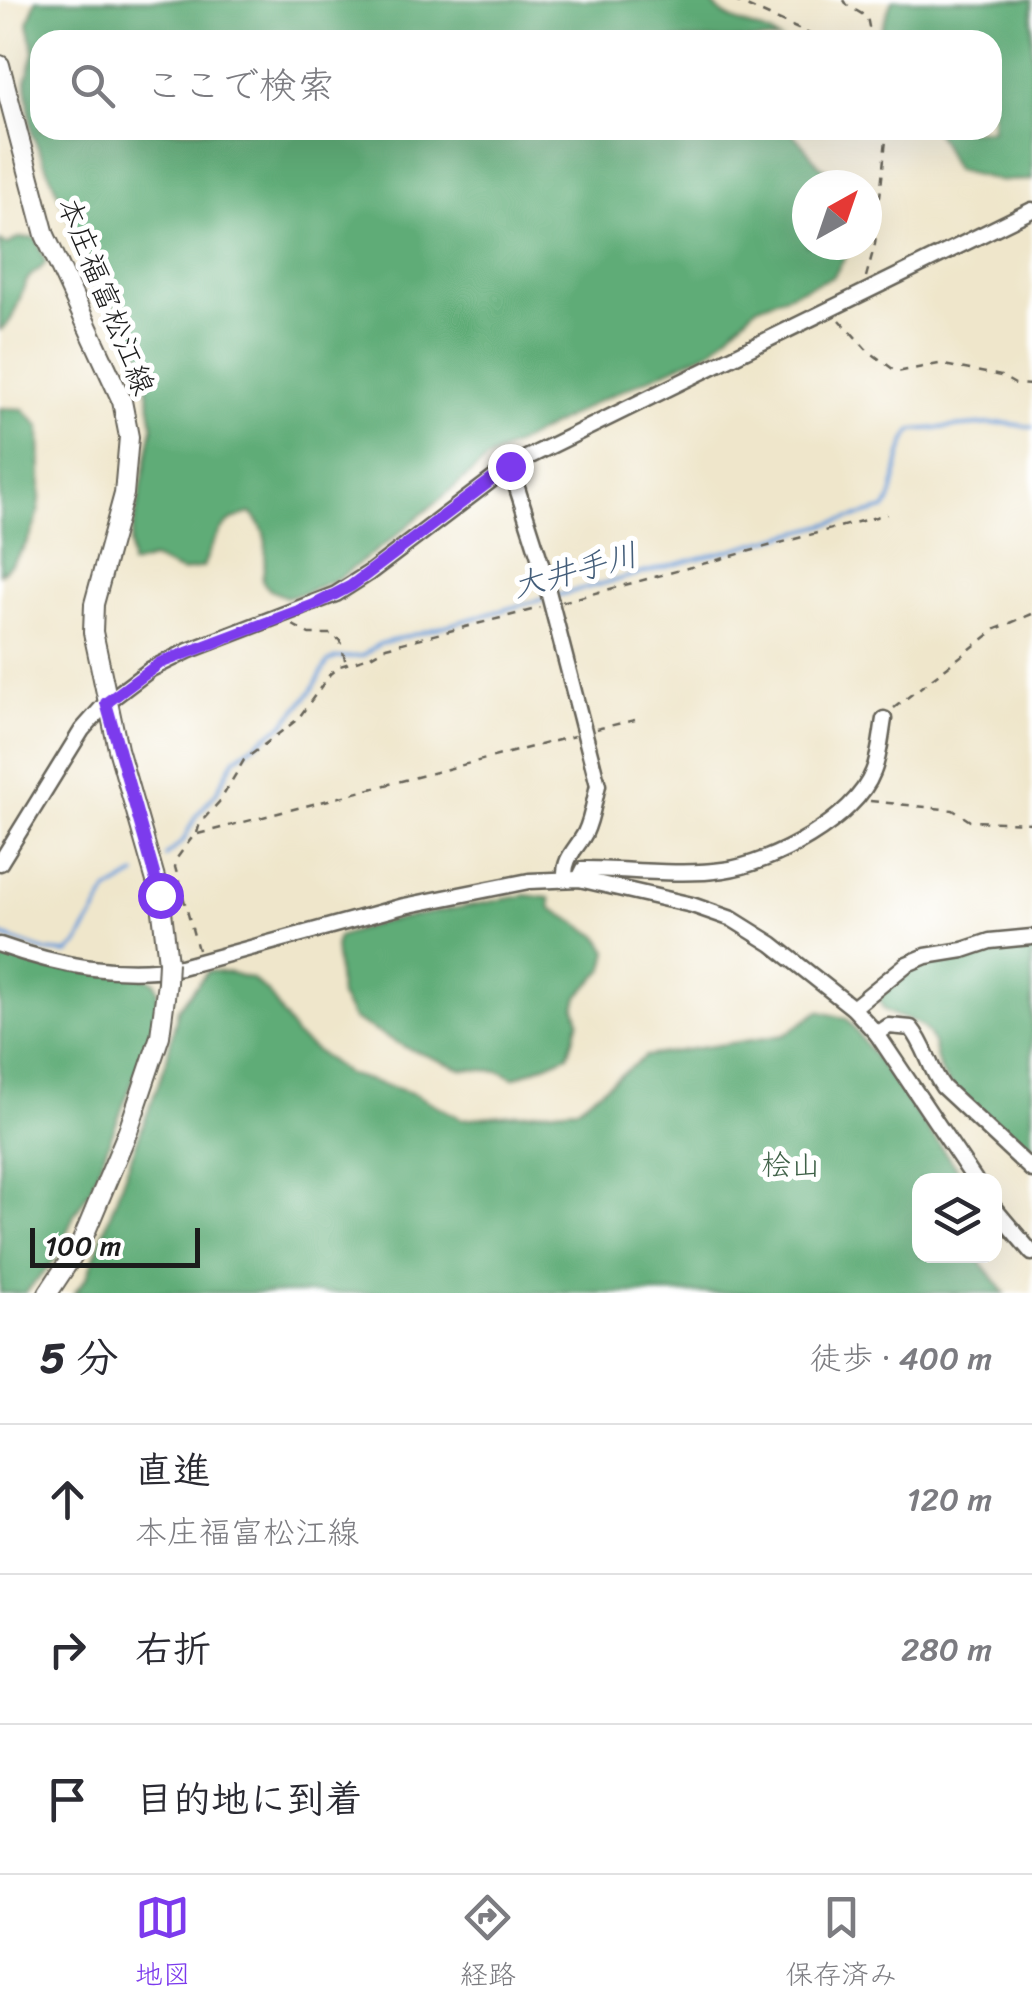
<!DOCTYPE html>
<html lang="ja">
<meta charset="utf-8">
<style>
:root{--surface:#fff;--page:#f7f7f7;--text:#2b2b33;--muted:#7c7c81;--line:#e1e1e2;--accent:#7c3aed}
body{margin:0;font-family:Sriracha,"Klee One",sans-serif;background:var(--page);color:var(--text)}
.controls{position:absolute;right:30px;bottom:30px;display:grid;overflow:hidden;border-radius:20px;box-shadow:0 10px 40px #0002}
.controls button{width:90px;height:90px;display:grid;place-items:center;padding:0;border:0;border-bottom:2px solid var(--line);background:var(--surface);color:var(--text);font:50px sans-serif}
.compass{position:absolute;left:792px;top:170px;width:90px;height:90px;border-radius:50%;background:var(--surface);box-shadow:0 10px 40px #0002;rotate:40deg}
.scale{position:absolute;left:30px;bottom:25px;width:170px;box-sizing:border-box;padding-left:10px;border:5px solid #1c1c1c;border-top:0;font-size:28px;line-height:35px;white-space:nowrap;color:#1c1c1c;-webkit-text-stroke:8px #fff;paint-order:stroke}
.stop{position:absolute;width:30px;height:30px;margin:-22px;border:8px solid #7c3aed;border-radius:50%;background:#fff}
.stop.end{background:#7c3aed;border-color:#fff;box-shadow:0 2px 10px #0008}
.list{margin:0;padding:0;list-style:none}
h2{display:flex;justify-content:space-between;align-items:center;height:130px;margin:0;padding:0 40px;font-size:42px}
h2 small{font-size:32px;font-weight:400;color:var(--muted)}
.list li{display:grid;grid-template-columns:65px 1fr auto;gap:30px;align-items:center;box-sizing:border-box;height:150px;padding:0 40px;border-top:2px solid var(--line)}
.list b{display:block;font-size:38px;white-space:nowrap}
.list p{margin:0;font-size:32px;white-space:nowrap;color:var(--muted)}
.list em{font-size:32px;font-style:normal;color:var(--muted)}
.icon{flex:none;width:55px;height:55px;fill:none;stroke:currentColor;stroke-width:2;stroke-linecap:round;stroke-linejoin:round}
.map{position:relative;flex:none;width:1032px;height:1293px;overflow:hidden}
.search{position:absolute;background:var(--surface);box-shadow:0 10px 40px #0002;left:30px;right:30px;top:30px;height:110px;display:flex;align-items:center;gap:25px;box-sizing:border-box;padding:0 35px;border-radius:30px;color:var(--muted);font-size:38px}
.sheet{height:580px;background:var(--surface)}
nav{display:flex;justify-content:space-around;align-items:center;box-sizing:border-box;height:140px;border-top:2px solid var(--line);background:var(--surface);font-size:28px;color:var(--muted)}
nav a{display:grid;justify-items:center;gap:5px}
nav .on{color:var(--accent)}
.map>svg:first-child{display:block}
</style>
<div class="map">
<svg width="1032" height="1293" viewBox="0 0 1032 1293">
<rect width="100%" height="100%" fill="#fff"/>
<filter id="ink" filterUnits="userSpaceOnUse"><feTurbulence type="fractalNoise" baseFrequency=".01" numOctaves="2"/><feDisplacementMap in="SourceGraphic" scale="20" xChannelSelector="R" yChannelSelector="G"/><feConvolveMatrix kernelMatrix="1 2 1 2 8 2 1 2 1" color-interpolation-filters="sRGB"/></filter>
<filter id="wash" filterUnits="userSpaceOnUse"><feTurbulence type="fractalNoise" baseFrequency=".0048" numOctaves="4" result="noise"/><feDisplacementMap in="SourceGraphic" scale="40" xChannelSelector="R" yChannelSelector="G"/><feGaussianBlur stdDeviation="2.25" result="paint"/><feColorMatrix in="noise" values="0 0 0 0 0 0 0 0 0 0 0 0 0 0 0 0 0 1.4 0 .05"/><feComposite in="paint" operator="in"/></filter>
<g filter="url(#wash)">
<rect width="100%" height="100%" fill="#efe6cb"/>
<g fill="#5eac77" stroke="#3d644a" stroke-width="2.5">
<path d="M36 0H709C730 28 754 22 780 40H40V130H790L821 167 859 185H807V245H853L833 277 756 307 712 350 598 401 487 460 392 539 339 578 304 593 286 597 270 590 262 581C266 554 272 534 251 513 220 519 214 540 203 567L182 572 152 559 131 565 130 544 153 427 143 358 77 237 32 134 26 82 34 52 28 23Z"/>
<polygon points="892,0 1032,0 1032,180 1001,181 955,170 935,130 992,130 992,40 881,40 880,32"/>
<path d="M18 238H36L46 262C41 271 33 271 28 279 18 295 17 321 0 330V241L7 245Z"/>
<path d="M0 408 23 409 40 427C40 487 51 531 0 574Z"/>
<polygon points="526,895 550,898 551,908 598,936 608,951 604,969 578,997 575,1008 579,1021 568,1055 514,1078 500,1071 461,1069 407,1048 353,1019 340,997 335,946 338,937 378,923"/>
<path d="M1032 945V1147C1005 1139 957 1099 942 1074 934 1059 937 1045 926 1031 913 1013 873 1022 881 991 892 984 902 974 914 968 948 950 994 948 1032 945Z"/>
<polygon points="0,951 49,968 142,976 155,982 158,991 154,1027 91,1188 74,1215 56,1259 25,1293 0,1293"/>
<polygon points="208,971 232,973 252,979 268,992 295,1035 347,1074 415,1094 462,1119 576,1108 646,1056 784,1035 819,1011 847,1019 965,1180 920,1180 920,1256 976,1256 1005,1293 74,1293 87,1277 166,1063 178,1009"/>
</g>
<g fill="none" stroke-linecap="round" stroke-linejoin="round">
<g stroke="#6d9fd8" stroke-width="4">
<path d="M552 597 885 509C899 492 894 452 913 430L1003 423 1032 427"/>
<polyline points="166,856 183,841 196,816 216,793 235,758 284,724 311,692 328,662 336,658 362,656 379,644 543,599"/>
<polyline points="0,935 45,951 68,953 77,945 108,891 136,875"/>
</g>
</g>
</g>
<g filter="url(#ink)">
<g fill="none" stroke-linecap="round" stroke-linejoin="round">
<g stroke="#666359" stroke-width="19">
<g id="minor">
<path d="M510 466 540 560 598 785C594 801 592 819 585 833 576 850 564 857 565 877"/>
<polyline points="0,863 82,730 106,703 151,669 188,651 336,594 369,573 510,466 1032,210"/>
<path d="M579 879 584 869C627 869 682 876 723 870 772 864 855 819 873 772 880 755 881 736 884 719"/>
<path d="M0 945C59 966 118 977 181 967L404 906 529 881 579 879 692 905 732 919 772 944 853 1008 877 1034 975 1180"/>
<polyline points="853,1008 907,964 926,956 963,950 990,941 1032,937"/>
<path d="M877 1034 889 1026 911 1028C926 1046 929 1068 943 1087L1032 1170"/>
<polyline points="994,1208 1032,1253"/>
</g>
</g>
<g stroke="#666359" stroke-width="22">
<g id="major">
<polyline points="0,65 45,235 122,401 129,437 124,494 94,604 93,632 118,749 160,895 168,962"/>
<polyline points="48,1293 81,1243 128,1131 160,1036 167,982"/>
</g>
</g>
<g stroke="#666359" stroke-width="2.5" stroke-dasharray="8 8" stroke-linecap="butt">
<polyline points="733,0 823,40"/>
<polyline points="844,0 847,5 867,17 869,27 864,40"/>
<polyline points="866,277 875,244 887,130"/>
<polyline points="840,320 866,349 897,372 939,364 1001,376 1015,384 1032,385"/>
<polyline points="562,602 887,514"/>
<polyline points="293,625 309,634 333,634 340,641 346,663"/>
<polyline points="894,708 996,629 1032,614"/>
<polyline points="596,729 639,719"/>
<polyline points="870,801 953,810 970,821 1032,823"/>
<polyline points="197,833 200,823 220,801 244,760 298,719 330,674 340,666 369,657 386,647 540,608"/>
<polyline points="198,950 175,867 177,858 194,835 574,736"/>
</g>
<use href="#minor" stroke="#fff" stroke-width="14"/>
<use href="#major" stroke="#fff" stroke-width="18"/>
<g stroke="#666359" stroke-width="22" stroke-linecap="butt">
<polyline id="major-bridge" points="167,982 168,962"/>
</g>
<use href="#major-bridge" stroke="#fff" stroke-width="18"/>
</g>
</g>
<g fill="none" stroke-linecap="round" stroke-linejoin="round" filter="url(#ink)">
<polyline stroke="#7c3aed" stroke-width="12" points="160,895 106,703 160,663 314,605 351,586 510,466"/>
</g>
<g text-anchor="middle" stroke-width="10" stroke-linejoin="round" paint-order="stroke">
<g font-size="30" fill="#1c1c1c" stroke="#fff">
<text transform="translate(106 296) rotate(68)" y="10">本庄福富松江線</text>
</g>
<g font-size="30" fill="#3f6148" stroke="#fff">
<text x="791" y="1175">桧山</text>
</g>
<g font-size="32" font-style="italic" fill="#445e7a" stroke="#fff">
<text transform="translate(575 570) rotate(-15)" y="11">大井手川</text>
</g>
</g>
</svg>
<div class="controls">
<button><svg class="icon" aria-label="layers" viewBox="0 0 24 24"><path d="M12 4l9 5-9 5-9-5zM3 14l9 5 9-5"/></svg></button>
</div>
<svg class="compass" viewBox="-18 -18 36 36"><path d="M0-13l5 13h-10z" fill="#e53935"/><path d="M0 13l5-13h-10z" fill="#7c7c81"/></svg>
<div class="scale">100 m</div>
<div class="stop" style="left:160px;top:895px"></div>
<div class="stop end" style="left:510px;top:466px"></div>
<div class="search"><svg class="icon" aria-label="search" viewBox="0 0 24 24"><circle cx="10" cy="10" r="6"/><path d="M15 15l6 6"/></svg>ここで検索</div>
</div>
<section class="sheet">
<h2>5 分<small>徒歩 · 400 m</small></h2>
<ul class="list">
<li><svg class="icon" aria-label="ahead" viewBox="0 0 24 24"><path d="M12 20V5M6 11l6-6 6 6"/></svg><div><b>直進</b><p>本庄福富松江線</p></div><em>120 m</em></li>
<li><svg class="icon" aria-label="right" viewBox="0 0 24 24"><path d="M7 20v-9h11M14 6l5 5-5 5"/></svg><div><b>右折</b></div><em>280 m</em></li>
<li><svg class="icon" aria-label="arrive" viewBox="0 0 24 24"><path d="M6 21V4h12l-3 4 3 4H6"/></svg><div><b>目的地に到着</b></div></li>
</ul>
</section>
<nav>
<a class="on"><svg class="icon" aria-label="map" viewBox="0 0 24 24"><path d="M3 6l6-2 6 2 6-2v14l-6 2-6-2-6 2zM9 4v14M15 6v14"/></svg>地図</a>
<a><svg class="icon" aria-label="directions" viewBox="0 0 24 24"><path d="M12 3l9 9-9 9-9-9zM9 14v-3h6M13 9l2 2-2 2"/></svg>経路</a>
<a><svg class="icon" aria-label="saved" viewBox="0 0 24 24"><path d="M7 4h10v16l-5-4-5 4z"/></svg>保存済み</a>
</nav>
